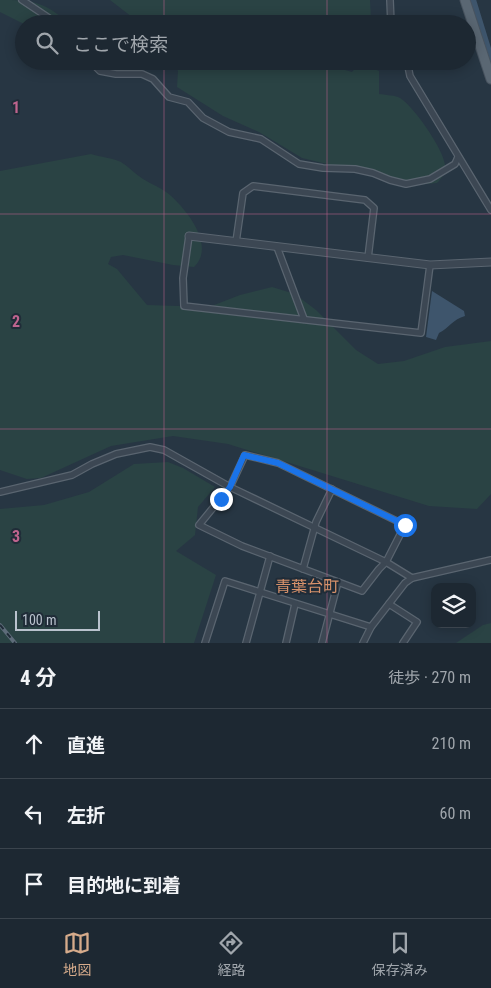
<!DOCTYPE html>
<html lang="ja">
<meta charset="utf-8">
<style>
:root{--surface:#1d2832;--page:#25303a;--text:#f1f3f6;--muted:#a0a6ac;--line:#3b444d;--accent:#d6ab8b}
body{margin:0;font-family:"Roboto Condensed","Noto Sans JP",sans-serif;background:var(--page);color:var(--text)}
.controls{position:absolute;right:15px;bottom:15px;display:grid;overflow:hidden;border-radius:10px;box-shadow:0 2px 12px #0003}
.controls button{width:45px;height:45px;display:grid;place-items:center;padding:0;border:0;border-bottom:1px solid var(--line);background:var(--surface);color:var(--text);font:25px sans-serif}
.scale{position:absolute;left:15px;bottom:12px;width:85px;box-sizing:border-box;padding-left:5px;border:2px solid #b9c2cd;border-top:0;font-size:14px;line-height:18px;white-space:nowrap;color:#b9c2cd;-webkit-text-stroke:4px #202c38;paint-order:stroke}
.stop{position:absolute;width:15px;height:15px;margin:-11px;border:4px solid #1a73e8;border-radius:50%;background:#fff}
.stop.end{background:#1a73e8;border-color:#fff;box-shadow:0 1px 5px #0008}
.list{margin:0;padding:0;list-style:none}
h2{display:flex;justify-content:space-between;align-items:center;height:65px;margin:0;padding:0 20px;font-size:21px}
h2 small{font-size:16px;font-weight:400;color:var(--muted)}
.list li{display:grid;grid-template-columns:32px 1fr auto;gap:15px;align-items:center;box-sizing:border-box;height:70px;padding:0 20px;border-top:1px solid var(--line)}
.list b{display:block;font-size:19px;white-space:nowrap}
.list em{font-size:16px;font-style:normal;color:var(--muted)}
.icon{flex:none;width:28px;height:28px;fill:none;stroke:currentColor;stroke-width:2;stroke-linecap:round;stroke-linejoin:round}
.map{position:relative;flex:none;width:491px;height:643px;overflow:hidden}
.search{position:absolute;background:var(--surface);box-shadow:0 2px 12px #0003;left:15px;right:15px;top:15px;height:55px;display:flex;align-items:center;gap:12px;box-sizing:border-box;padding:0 18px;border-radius:28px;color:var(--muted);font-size:19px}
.sheet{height:275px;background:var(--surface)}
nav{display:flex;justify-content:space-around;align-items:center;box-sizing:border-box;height:70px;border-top:1px solid var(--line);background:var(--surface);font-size:14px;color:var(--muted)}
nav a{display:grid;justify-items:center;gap:2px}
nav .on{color:var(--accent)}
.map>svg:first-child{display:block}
</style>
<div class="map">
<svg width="491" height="643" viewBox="0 0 491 643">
<rect width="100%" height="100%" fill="#273643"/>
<g fill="#2a4344">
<path d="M0 0C32 0 44 1 69 24H24L0 12Z"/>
<polygon points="110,0 370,0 371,19 367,22 342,17 333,19 329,24 141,24"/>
<path d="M172 61H334L342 69 352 72 360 63 379 71V94C385 95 392 95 398 97 412 103 445 151 445 166 445 174 442 178 437 183L415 185 302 158 259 132 223 116 177 87 178 71Z"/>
<path d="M91 154C100 157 113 158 121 162 129 167 135 174 143 179 151 184 162 188 170 195 187 210 216 246 194 267L173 265 123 255 111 257 108 264 117 269 147 305 209 307 240 295 272 287 295 294 316 310 356 350 378 364 404 361 445 347 491 341V494L477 509 429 506 228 444 173 436 111 446 41 478 27 479 0 470V171Z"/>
<polygon points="168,462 183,468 215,487 198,507 195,535 176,551 216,575 194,643 0,643 0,509 44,505 89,492 134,464"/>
<polygon points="491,623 491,643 456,643 483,625"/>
</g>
<path fill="#3e556c" d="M432 291 464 311 465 316C453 319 449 328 439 333L436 340 426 337Z"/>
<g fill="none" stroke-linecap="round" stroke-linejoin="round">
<polyline stroke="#3e556c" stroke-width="10" points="471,0 491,65"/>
<g stroke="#5a6570" stroke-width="8">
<g id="minor">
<polyline points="22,0 58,24"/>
<polyline points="390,0 391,24"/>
<polyline points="90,61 100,71 116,74 142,74 153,79 169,97 188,102 203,118 229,132 261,139 299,164 323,168 355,169 373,173 390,180 406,184 430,179 455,164 458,157"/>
<polyline points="407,61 410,76 491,210"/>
<polyline points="189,236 183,278 184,306 421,333 430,265"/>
<polyline points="236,242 243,193 253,186 365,200 374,208 368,258"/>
<polyline points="277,247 304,319"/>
<polygon points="245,455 278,463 405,525 386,562 379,569 362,591 242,546 199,525 230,487"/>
<polyline points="0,492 72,475 92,464 116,454 150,447 164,450 230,487 386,562 412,578"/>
<polyline points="303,569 316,522 332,489"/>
<polyline points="389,604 417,622 403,643"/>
<polyline points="205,643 225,581 371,627"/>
<polyline points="246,643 270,556"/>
<polyline points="286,643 295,604"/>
<polyline points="322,643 338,582"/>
<polyline points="363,643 371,627 405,583 412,578 491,560"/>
</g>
</g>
<g stroke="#5a6570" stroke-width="9">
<polyline id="tertiary" points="189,236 430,265 491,262"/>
</g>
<g stroke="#48535f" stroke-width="11">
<polyline id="primary" points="465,0 491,79"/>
</g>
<use href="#minor" stroke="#3c4753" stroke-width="5.5"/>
<use href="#tertiary" stroke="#3c4753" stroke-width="7"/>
<use href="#primary" stroke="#5a6773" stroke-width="9"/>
<g stroke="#5e6c7a" stroke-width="4">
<polyline id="rail" points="0,625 15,643"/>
</g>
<use href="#rail" stroke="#202c38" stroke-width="2" stroke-dasharray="5.5" stroke-linecap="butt"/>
</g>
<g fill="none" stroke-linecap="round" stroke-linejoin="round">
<polyline stroke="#1a73e8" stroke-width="6" points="221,499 230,487 244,455 278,463 405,525"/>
</g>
<path fill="none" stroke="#be648e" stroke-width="1" stroke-opacity="0.55" d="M164 0V24M327 0V24M164 61V643M327 61V643M0 214H491M0 429H491"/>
<g text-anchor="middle" stroke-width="4" stroke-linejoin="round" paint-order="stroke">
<g font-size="16" fill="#d6916b" stroke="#202c38">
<text x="307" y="592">青葉台町</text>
</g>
</g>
<g font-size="16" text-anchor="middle" font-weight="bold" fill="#be648e" stroke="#202c38" stroke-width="4" stroke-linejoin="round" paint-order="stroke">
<text x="16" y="113">1</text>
<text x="16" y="327">2</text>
<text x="16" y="542">3</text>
</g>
</svg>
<div class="controls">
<button><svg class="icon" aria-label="layers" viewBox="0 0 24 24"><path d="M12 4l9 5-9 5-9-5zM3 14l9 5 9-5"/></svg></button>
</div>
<div class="scale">100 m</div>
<div class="stop" style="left:405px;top:525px"></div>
<div class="stop end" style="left:221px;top:499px"></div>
<div class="search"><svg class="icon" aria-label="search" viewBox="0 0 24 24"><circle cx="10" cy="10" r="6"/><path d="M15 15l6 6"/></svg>ここで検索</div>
</div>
<section class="sheet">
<h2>4 分<small>徒歩 · 270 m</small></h2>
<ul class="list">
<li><svg class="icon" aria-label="ahead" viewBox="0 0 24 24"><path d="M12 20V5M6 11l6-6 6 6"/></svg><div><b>直進</b></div><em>210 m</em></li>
<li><svg class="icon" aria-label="left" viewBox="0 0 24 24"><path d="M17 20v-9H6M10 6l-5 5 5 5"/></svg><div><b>左折</b></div><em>60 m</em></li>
<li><svg class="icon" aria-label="arrive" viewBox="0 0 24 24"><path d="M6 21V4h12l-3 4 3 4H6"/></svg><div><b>目的地に到着</b></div></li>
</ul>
</section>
<nav>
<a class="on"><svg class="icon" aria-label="map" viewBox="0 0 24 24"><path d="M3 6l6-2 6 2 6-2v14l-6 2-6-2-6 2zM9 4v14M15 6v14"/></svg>地図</a>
<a><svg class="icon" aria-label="directions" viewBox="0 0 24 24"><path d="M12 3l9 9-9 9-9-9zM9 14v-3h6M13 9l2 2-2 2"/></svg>経路</a>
<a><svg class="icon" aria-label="saved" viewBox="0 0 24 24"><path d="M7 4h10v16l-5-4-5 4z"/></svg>保存済み</a>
</nav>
